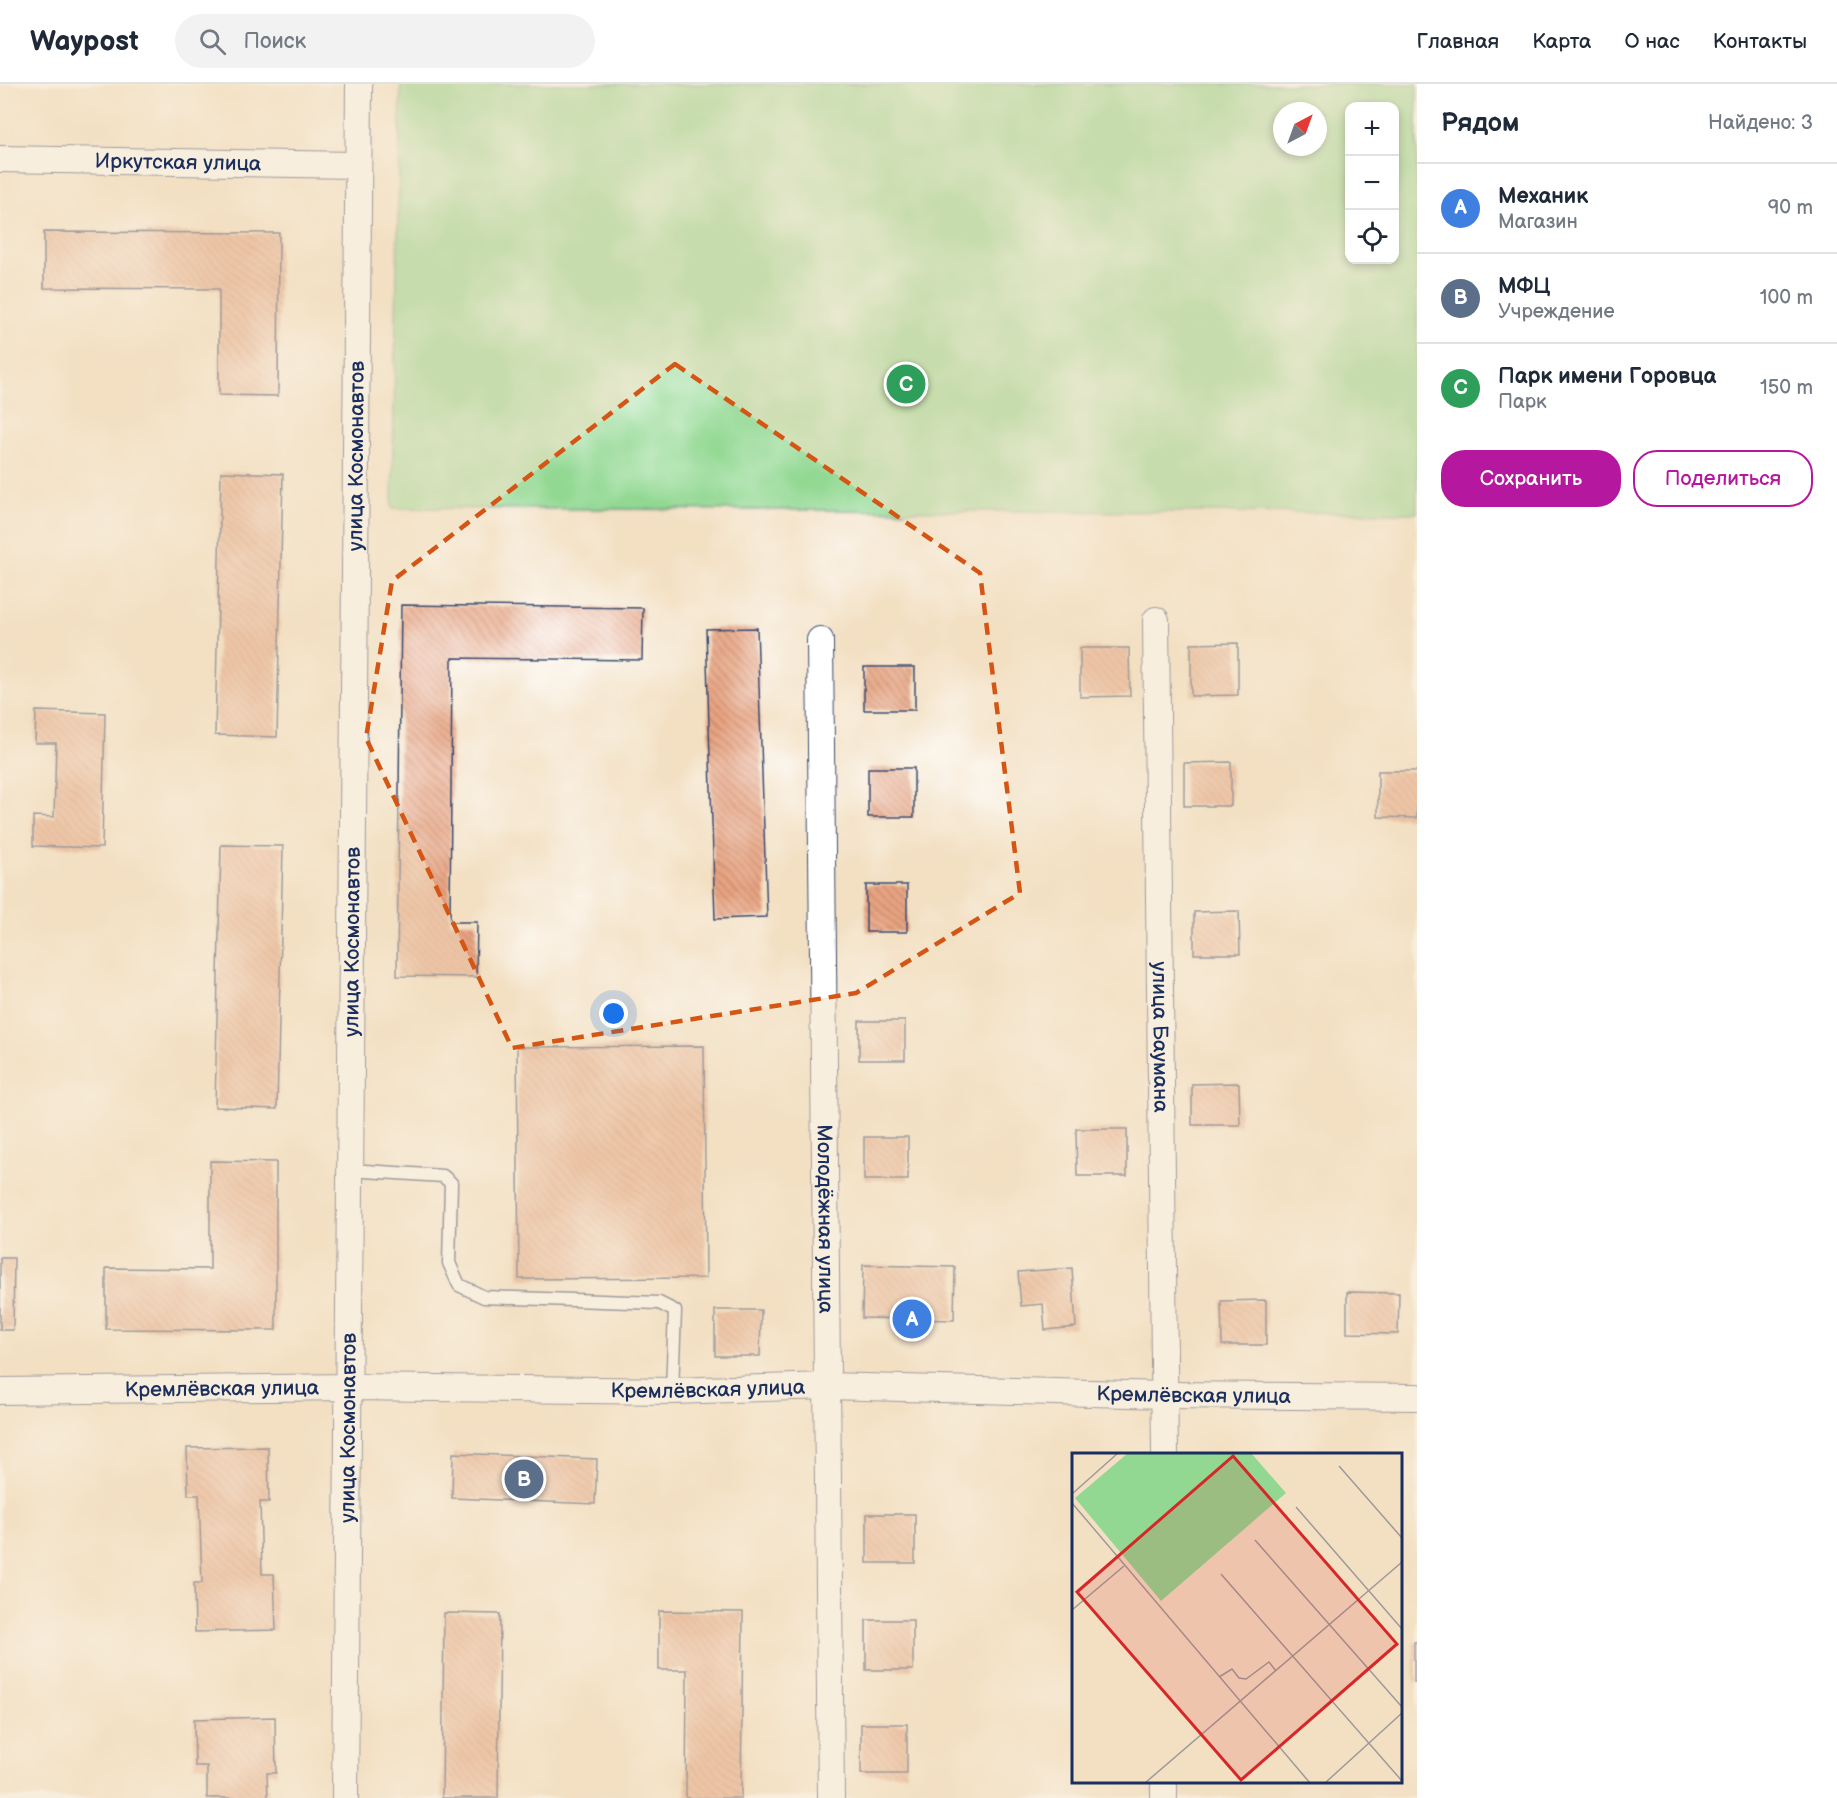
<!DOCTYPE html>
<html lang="ru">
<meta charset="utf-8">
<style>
:root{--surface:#fff;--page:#f2f2f3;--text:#1f2937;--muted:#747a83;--line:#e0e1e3;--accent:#b5179e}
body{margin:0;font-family:"Balsamiq Sans",sans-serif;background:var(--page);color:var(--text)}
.controls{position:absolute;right:18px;top:18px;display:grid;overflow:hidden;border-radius:12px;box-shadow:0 3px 9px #0003}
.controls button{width:54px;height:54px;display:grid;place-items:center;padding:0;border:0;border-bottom:2px solid var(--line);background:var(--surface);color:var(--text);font:30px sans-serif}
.compass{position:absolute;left:1273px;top:18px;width:54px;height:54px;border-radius:50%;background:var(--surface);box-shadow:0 3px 9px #0003;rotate:41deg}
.you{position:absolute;left:614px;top:930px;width:21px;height:21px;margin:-15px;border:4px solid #fff;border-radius:50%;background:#1a73e8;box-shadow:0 0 0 9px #1a73e833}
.badge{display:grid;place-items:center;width:39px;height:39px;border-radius:50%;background:var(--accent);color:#fff;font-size:20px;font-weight:700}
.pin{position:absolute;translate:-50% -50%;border:3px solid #fff;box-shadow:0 2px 6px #0006}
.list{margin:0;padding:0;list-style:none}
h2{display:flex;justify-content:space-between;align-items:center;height:78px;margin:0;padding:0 24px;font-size:26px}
h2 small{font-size:20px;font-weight:400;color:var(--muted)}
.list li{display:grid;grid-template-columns:39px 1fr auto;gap:18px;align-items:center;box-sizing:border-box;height:90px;padding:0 24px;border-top:2px solid var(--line)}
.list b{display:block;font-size:22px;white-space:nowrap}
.list p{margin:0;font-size:20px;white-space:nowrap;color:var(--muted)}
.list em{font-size:20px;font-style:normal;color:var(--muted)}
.actions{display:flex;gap:12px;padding:18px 24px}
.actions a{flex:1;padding:14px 0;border:2px solid var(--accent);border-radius:24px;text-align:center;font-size:21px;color:var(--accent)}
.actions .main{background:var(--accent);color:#fff}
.icon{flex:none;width:33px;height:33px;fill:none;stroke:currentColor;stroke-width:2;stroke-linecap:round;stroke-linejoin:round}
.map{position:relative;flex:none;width:1417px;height:1714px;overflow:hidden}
header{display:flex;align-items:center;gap:36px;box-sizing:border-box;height:84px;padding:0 30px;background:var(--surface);border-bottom:2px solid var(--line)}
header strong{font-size:28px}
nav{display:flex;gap:33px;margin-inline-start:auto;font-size:21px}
.search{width:420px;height:54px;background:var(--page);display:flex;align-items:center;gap:15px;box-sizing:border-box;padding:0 21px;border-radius:33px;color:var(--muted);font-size:22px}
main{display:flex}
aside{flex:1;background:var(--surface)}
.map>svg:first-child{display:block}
</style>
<header>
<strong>Waypost</strong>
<div class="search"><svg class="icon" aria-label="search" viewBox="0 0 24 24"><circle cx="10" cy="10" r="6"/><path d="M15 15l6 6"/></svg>Поиск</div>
<nav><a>Главная</a><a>Карта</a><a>О нас</a><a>Контакты</a></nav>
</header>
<main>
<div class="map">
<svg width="1417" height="1714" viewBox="0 0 1417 1714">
<defs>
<pattern id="building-back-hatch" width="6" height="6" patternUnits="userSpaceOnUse" patternTransform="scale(1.5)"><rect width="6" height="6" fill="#e9a481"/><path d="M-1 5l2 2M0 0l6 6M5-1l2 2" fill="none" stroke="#bc866d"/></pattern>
</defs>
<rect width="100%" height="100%" fill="#fff"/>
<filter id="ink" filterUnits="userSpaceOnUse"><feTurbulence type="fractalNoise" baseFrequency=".0167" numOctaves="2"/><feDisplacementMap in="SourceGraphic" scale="12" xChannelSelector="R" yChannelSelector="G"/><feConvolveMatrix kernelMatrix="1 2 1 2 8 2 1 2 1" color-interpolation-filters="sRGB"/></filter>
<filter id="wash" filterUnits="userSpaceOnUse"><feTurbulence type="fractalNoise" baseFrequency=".008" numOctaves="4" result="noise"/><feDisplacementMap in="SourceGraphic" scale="24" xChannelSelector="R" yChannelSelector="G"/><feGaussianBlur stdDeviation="1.35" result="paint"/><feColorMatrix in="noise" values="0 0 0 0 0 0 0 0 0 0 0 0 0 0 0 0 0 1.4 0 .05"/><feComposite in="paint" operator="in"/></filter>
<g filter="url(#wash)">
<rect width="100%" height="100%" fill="#f3e0c3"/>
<path fill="#92d892" stroke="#568478" stroke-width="1.5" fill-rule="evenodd" d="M401 0H1417V429L392 424ZM1350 22H1394V176H1350ZM1282 27H1318V63H1282Z"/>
<g id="blocks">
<g fill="url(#building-back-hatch)">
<polygon points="44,148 279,149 278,312 219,311 219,205 44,204"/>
<polygon points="221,388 283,390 277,653 215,651"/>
<polygon points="401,521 643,524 642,576 452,574 450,838 477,838 476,893 397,892"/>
<polygon points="757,544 767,833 715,835 706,545"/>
<polygon points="1238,559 1238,611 1191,612 1191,560"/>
<polygon points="1080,564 1129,564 1130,612 1080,613"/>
<rect x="864" y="583" width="51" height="43"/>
<polygon points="36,627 105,629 102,764 33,762 33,732 54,733 56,659 35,659"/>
<polygon points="1231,678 1231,722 1184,722 1184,679"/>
<rect x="868" y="684" width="46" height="49"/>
<polygon points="1378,687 1417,687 1417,734 1378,733"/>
<polygon points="221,761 283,762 277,1025 215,1023"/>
<rect x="866" y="801" width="41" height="47"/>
<polygon points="1239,827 1240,870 1194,870 1194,828"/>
<rect x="859" y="937" width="46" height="39"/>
<polygon points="704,962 706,1194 519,1195 517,963"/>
<polygon points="1239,999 1240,1041 1192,1041 1192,1000"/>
<polygon points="1076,1045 1127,1045 1127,1092 1077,1092"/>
<rect x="864" y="1053" width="44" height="43"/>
<polygon points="210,1077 276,1078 276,1246 106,1245 106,1184 210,1185"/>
<polygon points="0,1174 14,1174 13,1246 0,1246"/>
<polygon points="863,1181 955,1183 954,1236 862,1234"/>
<polygon points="1072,1184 1076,1243 1045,1246 1043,1220 1021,1222 1018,1188"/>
<polygon points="1347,1208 1399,1209 1398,1250 1347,1249"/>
<polygon points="1266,1216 1266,1261 1222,1261 1221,1217"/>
<polygon points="715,1226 761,1226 760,1272 715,1272"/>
<polygon points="268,1363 269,1418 260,1418 262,1490 274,1490 276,1546 195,1548 194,1499 202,1499 199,1411 188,1411 187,1364"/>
<polygon points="453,1369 597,1375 595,1420 452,1414"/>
<rect x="867" y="1430" width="48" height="49"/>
<polygon points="659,1527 743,1528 741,1714 686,1714 687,1586 659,1586"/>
<polygon points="444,1529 500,1530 498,1714 442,1714"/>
<rect x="866" y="1536" width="47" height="50"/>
<rect x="1414" y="1558" width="3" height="40"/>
<polygon points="275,1633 276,1689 267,1689 268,1714 207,1714 207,1682 195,1682 194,1635"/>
<rect x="861" y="1640" width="46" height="50"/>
</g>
</g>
</g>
<g filter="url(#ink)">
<use href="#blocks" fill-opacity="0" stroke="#3b4a6d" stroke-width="1.5"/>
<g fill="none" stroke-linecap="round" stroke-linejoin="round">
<g stroke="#3b4a6d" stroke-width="15">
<polyline id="service" points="349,1086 443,1092 451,1099 449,1179 459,1201 484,1213 659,1219 675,1227 672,1307"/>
</g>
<g stroke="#3b4a6d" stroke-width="28">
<g id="minor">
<path id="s1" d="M0 75 357 81"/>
<path id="s2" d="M1156 536 1165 1370"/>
<path id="s3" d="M820 556 831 1714"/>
<path id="s4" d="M0 1307 350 1303 672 1307 827 1302 1165 1311 1417 1313"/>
<path id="s5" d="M345 1714 359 0"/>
<polyline points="1164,1714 1164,1698"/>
</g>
</g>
<use href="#service" stroke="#fff" stroke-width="12"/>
<use href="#minor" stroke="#fff" stroke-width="26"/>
</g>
</g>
<path d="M0 0H1417V1714H0ZM675 280 980 489 1020 809 856 909 512 964 366 654 392 497Z" fill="#f3e0c3" fill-opacity=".55" fill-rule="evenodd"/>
<path fill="none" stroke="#d45514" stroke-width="4.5" stroke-dasharray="12 8" stroke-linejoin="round" d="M675 280 980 489 1020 809 856 909 512 964 366 654 392 497Z"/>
<g text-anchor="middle" stroke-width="6" stroke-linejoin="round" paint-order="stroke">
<g font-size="21" fill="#1b2f5e" stroke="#fff">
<text dy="7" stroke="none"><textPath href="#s1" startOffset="178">Иркутская улица</textPath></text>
<text dy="7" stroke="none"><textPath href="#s5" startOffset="1342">улица Космонавтов</textPath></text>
<text dy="7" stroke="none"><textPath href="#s5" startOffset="856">улица Космонавтов</textPath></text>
<text dy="7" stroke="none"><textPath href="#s2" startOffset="417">улица Баумана</textPath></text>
<text dy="7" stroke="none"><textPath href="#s3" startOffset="579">Молодёжная улица</textPath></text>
<text dy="7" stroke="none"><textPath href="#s4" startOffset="708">Кремлёвская улица</textPath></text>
<text dy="7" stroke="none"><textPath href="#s4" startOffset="222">Кремлёвская улица</textPath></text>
<text dy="7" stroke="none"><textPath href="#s4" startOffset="1194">Кремлёвская улица</textPath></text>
<text dy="7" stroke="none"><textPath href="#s5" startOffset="370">улица Космонавтов</textPath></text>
</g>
</g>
<g transform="translate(1072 1369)">
<rect width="330" height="330" fill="#f3e0c3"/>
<path d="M56 0H179L214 40 89 148 3 45Z" fill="#92d892"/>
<path fill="none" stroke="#9d999b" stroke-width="1.5" d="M267 13 330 85M0 41 46 0M0 50 238 330M224 54 330 176M183 87 330 254M149 121 330 328M0 157 52 113M147 224 160 216 167 225 174 226 197 209 204 218M73 330 330 109M253 330 330 260"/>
<path fill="#d62828" fill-opacity="0.15" stroke="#d62828" stroke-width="3" d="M161 3 325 191 169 327 5 139Z"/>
<rect width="330" height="330" fill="none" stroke="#1b2f5e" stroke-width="3"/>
</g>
</svg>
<div class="controls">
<button>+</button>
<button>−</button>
<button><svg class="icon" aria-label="locate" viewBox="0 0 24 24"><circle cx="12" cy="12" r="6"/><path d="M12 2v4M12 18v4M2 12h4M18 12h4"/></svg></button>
</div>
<svg class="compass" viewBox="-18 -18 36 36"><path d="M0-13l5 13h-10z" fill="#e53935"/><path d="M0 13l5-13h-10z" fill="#747a83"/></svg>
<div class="you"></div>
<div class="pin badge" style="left:912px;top:1235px;background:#3f7fe0">A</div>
<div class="pin badge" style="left:524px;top:1395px;background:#5c6f8a">B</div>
<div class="pin badge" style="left:906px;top:300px;background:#2e9e5b">C</div>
</div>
<aside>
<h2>Рядом<small>Найдено: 3</small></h2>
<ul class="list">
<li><span class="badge" style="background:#3f7fe0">A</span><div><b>Механик</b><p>Магазин</p></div><em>90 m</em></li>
<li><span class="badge" style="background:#5c6f8a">B</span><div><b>МФЦ</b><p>Учреждение</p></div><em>100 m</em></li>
<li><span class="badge" style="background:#2e9e5b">C</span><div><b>Парк имени Горовца</b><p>Парк</p></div><em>150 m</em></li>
</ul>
<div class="actions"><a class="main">Сохранить</a><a>Поделиться</a></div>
</aside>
</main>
